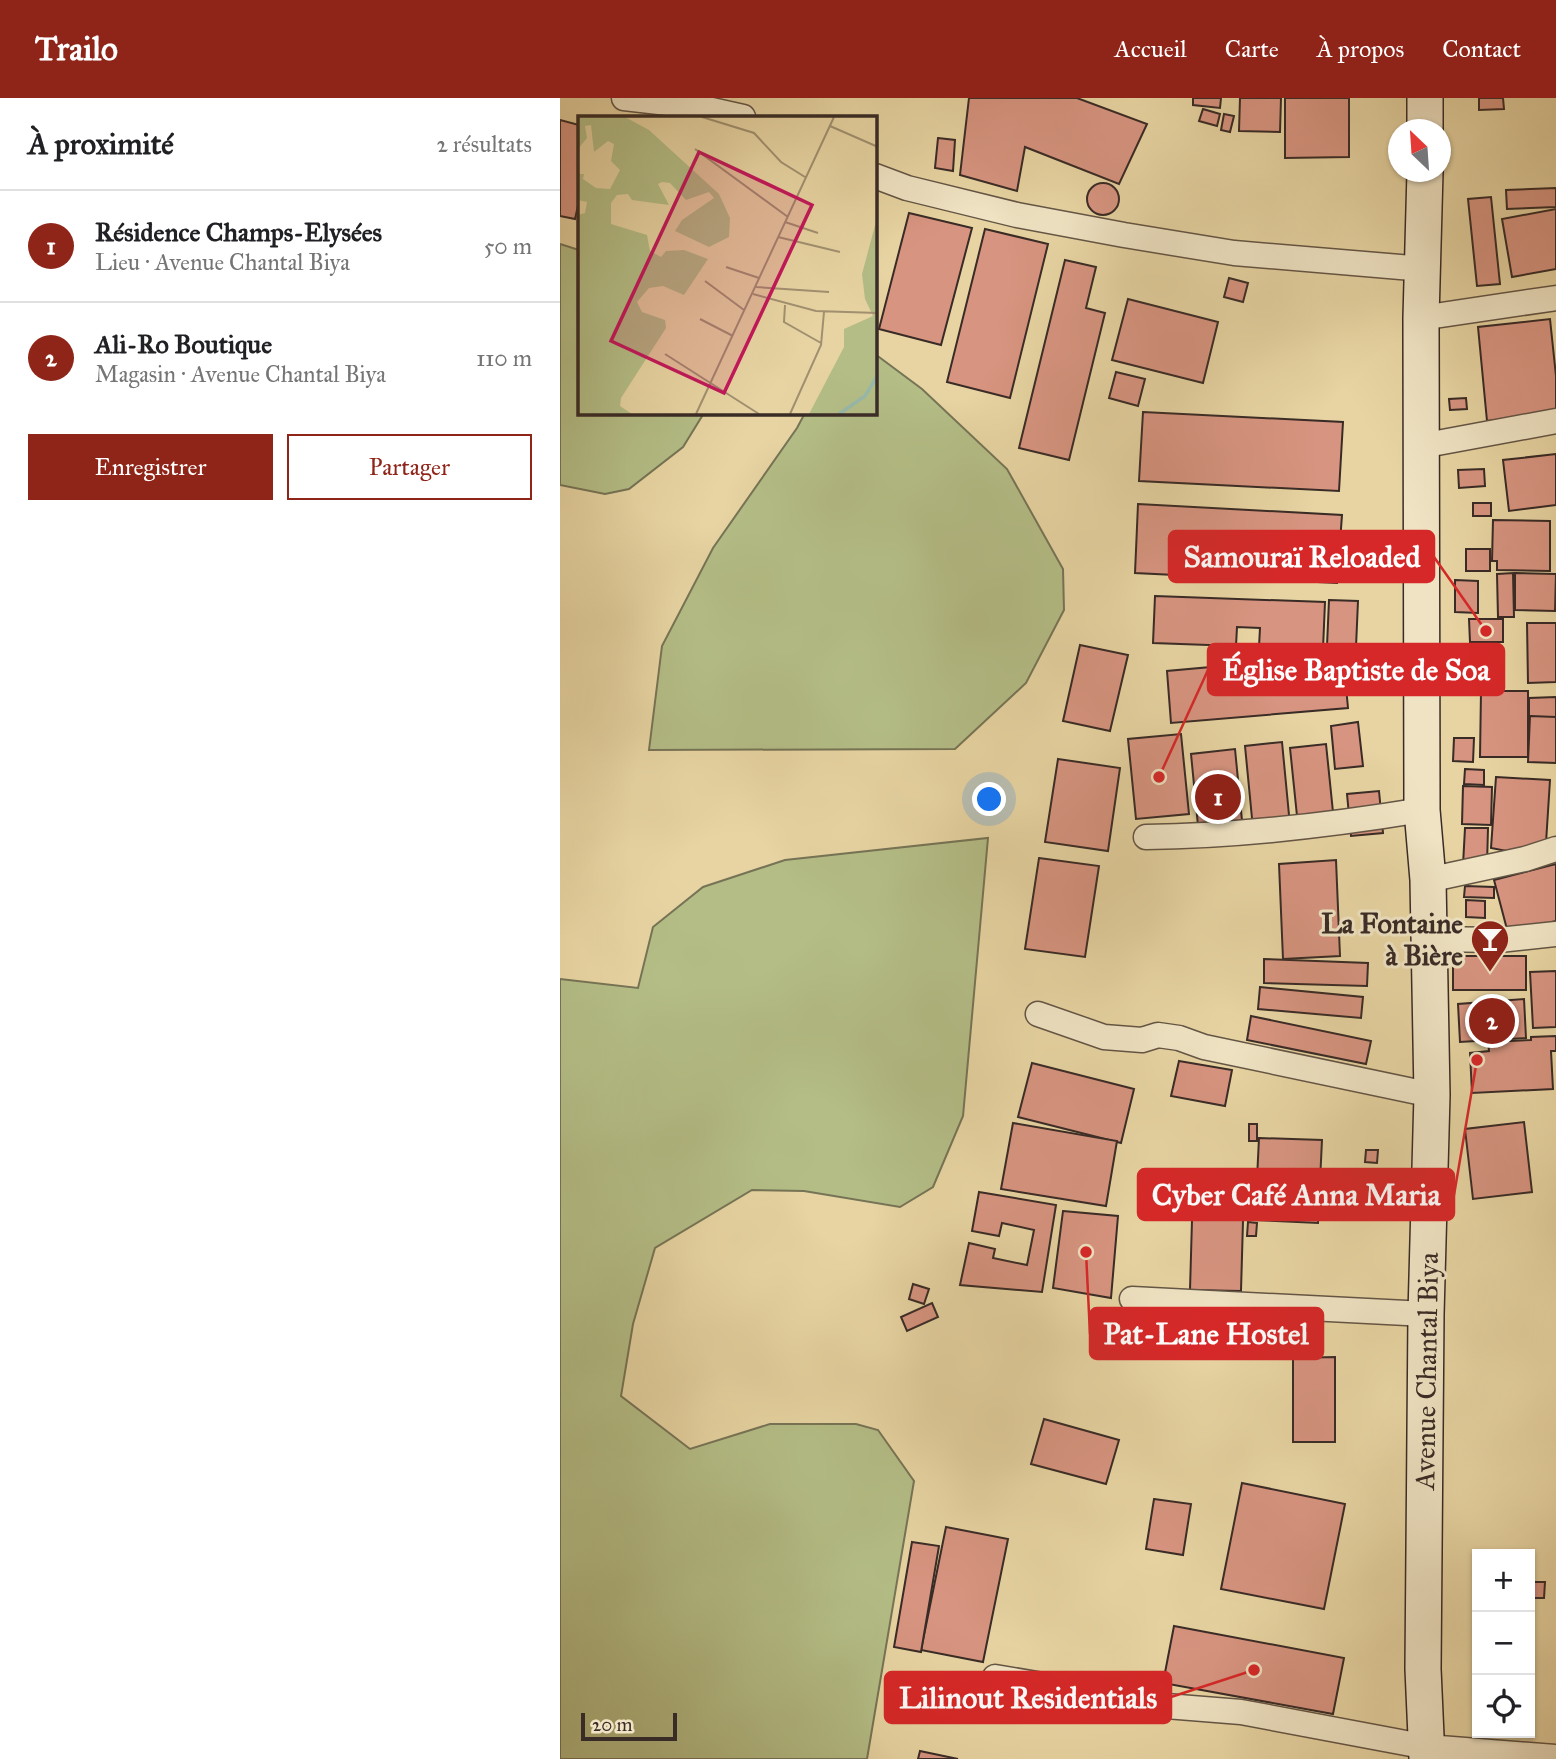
<!DOCTYPE html>
<html lang="fr">
<meta charset="utf-8">
<style>
:root{--surface:#fff;--page:#f6f6f6;--text:#202124;--muted:#757577;--line:#e0e0e0;--accent:#8f2418}
body{margin:0;font-family:"IM FELL Great Primer",serif;background:var(--page);color:var(--text)}
.controls{position:absolute;right:21px;bottom:21px;display:grid;overflow:hidden;border-radius:0px;box-shadow:0 2px 5px #0004}
.controls button{width:63px;height:63px;display:grid;place-items:center;padding:0;border:0;border-bottom:2px solid var(--line);background:var(--surface);color:var(--text);font:35px sans-serif}
.compass{position:absolute;left:828px;top:21px;width:63px;height:63px;border-radius:50%;background:var(--surface);box-shadow:0 2px 5px #0004;rotate:335deg}
.scale{position:absolute;left:21px;bottom:18px;width:96px;box-sizing:border-box;padding-left:7px;border:4px solid #392b26;border-top:0;font-size:19px;line-height:24px;white-space:nowrap;color:#392b26;-webkit-text-stroke:5px #efe3c3;paint-order:stroke}
.you{position:absolute;left:430px;top:702px;width:24px;height:24px;margin:-18px;border:5px solid #fff;border-radius:50%;background:#1a73e8;box-shadow:0 0 0 10px #1a73e833}
.badge{display:grid;place-items:center;width:46px;height:46px;border-radius:50%;background:var(--accent);color:#fff;font-size:23px;font-weight:700}
.pin{position:absolute;translate:-50% -50%;border:4px solid #fff;box-shadow:0 2px 7px #0006}
.list{margin:0;padding:0;list-style:none}
h2{display:flex;justify-content:space-between;align-items:center;height:91px;margin:0;padding:0 28px;font-size:30px}
h2 small{font-size:23px;font-weight:400;color:var(--muted)}
.list li{display:grid;grid-template-columns:46px 1fr auto;gap:21px;align-items:center;box-sizing:border-box;height:112px;padding:0 28px;border-top:2px solid var(--line)}
.list b{display:block;font-size:26px;white-space:nowrap}
.list p{margin:0;font-size:23px;white-space:nowrap;color:var(--muted)}
.list em{font-size:23px;font-style:normal;color:var(--muted)}
.actions{display:flex;gap:14px;padding:21px 28px}
.actions a{flex:1;padding:16px 0;border:2px solid var(--accent);border-radius:0px;text-align:center;font-size:24px;color:var(--accent)}
.actions .main{background:var(--accent);color:#fff}
.icon{flex:none;width:38px;height:38px;fill:none;stroke:currentColor;stroke-width:2;stroke-linecap:round;stroke-linejoin:round}
.map{position:relative;flex:none;width:996px;height:1661px;overflow:hidden}
header{display:flex;align-items:center;gap:42px;box-sizing:border-box;height:98px;padding:0 35px;background:var(--accent);color:#fff}
header strong{font-size:33px}
nav{display:flex;gap:38px;margin-inline-start:auto;font-size:24px}
main{display:flex}
aside{flex:1;background:var(--surface)}
.map>svg:first-child{display:block}
</style>
<header>
<strong>Trailo</strong>
<nav><a>Accueil</a><a>Carte</a><a>À propos</a><a>Contact</a></nav>
</header>
<main>
<aside>
<h2>À proximité<small>2 résultats</small></h2>
<ul class="list">
<li><span class="badge">1</span><div><b>Résidence Champs-Elysées</b><p>Lieu · Avenue Chantal Biya</p></div><em>50 m</em></li>
<li><span class="badge">2</span><div><b>Ali-Ro Boutique</b><p>Magasin · Avenue Chantal Biya</p></div><em>110 m</em></li>
</ul>
<div class="actions"><a class="main">Enregistrer</a><a>Partager</a></div>
</aside>
<div class="map">
<svg width="996" height="1661" viewBox="0 0 996 1661">
<rect width="100%" height="100%" fill="#e7d4a2"/>
<filter id="stains"><feTurbulence type="fractalNoise" baseFrequency=".00286" numOctaves="4"/><feColorMatrix values="0 0 0 0 .2 0 0 0 0 .09 0 0 0 0 .02 0 0 0 .5 -.17"/></filter>
<radialGradient id="worn" r=".72"><stop offset=".6" stop-color="#630" stop-opacity="0"/><stop offset="1" stop-color="#630" stop-opacity=".3"/></radialGradient>
<g fill="#b4bd86" stroke="#767456" stroke-width="2">
<polygon points="0,146 19,152 19,315 144,315 123,349 69,391 45,396 0,387"/>
<polygon points="315,256 362,291 447,371 503,471 504,512 466,585 395,651 89,652 102,548 153,450 237,330 245,315 315,315"/>
<polygon points="428,740 403,1018 373,1089 340,1109 244,1093 192,1092 95,1150 73,1226 61,1298 130,1351 210,1326 296,1326 318,1332 354,1383 307,1661 0,1661 0,881 78,890 93,829 143,789 225,762"/>
</g>
<g fill="#d79480" stroke="#392b26" stroke-width="2">
<polygon points="409,0 517,0 587,26 559,86 465,49 457,93 400,77"/>
<polygon points="633,0 661,0 660,10 633,7"/>
<polygon points="680,0 721,0 720,34 679,33"/>
<polygon points="725,0 789,0 789,59 725,60"/>
<polygon points="919,0 943,0 944,11 919,12"/>
<polygon points="643,11 660,16 657,28 639,23"/>
<polygon points="664,16 674,18 670,34 661,32"/>
<polygon points="0,22 19,27 19,103 15,121 0,118"/>
<polygon points="378,40 395,42 393,73 375,70"/>
<circle cx="543" cy="101" r="16"/>
<polygon points="996,90 996,109 947,111 946,92"/>
<polygon points="931,99 940,186 917,188 908,101"/>
<polygon points="996,111 996,171 952,179 942,121"/>
<polygon points="349,115 412,130 381,247 319,231"/>
<polygon points="425,131 488,146 450,300 387,284"/>
<polygon points="505,162 536,169 526,210 545,215 509,362 459,350"/>
<polygon points="669,180 688,185 683,204 664,199"/>
<polygon points="568,201 658,224 643,285 552,262"/>
<polygon points="990,221 996,278 996,315 927,323 918,229"/>
<polygon points="556,274 585,281 578,308 549,300"/>
<polygon points="906,300 907,311 890,312 889,301"/>
<polygon points="583,314 783,324 779,393 579,383"/>
<polygon points="996,356 996,407 949,413 943,362"/>
<polygon points="924,371 925,388 899,390 898,372"/>
<rect x="913" y="405" width="18" height="13"/>
<polygon points="578,406 782,417 777,485 575,475"/>
<polygon points="933,422 990,423 990,473 937,472 937,463 932,463"/>
<rect x="906" y="451" width="24" height="22"/>
<polygon points="953,475 954,519 938,519 937,476"/>
<polygon points="955,475 996,476 995,513 955,512"/>
<polygon points="895,482 918,483 918,515 895,514"/>
<polygon points="595,498 765,504 763,551 699,549 700,530 677,529 676,548 593,545"/>
<polygon points="769,502 798,503 796,549 767,548"/>
<polygon points="909,521 943,521 943,544 910,544"/>
<polygon points="967,525 996,525 996,584 968,585"/>
<polygon points="520,547 568,557 550,633 503,623"/>
<polygon points="783,557 788,610 611,625 607,573"/>
<polygon points="921,593 968,593 968,659 920,659"/>
<polygon points="996,599 996,619 969,619 969,600"/>
<polygon points="970,618 996,619 996,665 968,664"/>
<polygon points="798,624 803,668 775,671 771,628"/>
<polygon points="621,636 629,716 576,721 568,641"/>
<polygon points="894,640 914,640 913,664 893,663"/>
<polygon points="722,644 731,738 694,741 685,648"/>
<polygon points="766,646 773,714 737,718 730,650"/>
<polygon points="675,651 684,743 640,748 631,656"/>
<polygon points="498,661 560,670 548,753 485,744"/>
<polygon points="905,671 924,672 924,687 904,686"/>
<polygon points="936,679 990,682 986,745 957,755 931,750"/>
<polygon points="903,688 932,689 931,727 902,726"/>
<polygon points="819,693 823,735 791,738 787,696"/>
<polygon points="905,730 928,730 927,767 903,767"/>
<polygon points="479,760 539,768 525,859 465,851"/>
<polygon points="776,762 780,858 723,861 719,766"/>
<polygon points="996,766 996,823 948,835 934,782"/>
<polygon points="905,788 934,789 934,800 904,799"/>
<polygon points="906,802 925,803 925,820 906,819"/>
<rect x="893" y="858" width="73" height="34"/>
<polygon points="704,861 808,865 807,888 704,885"/>
<polygon points="996,873 996,929 973,930 970,874"/>
<polygon points="700,889 803,899 801,920 698,911"/>
<polygon points="964,901 966,940 900,944 898,906"/>
<polygon points="691,918 811,943 806,966 687,942"/>
<polygon points="996,938 996,953 991,953 993,991 912,995 910,955 929,953 928,944 971,942 971,939"/>
<polygon points="619,963 672,972 665,1008 611,998"/>
<polygon points="472,965 574,991 561,1045 458,1019"/>
<polygon points="964,1024 972,1094 913,1101 905,1031"/>
<polygon points="453,1025 557,1043 546,1108 441,1091"/>
<rect x="689" y="1026" width="8" height="17"/>
<polygon points="699,1040 762,1042 758,1125 695,1122"/>
<polygon points="806,1052 818,1052 817,1065 805,1064"/>
<polygon points="633,1087 684,1088 681,1193 630,1192"/>
<polygon points="419,1094 496,1107 482,1194 400,1187 409,1145 435,1151 433,1160 467,1167 474,1132 442,1125 439,1138 412,1133"/>
<polygon points="503,1113 558,1118 551,1200 493,1190"/>
<polygon points="688,1124 697,1125 696,1138 687,1138"/>
<polygon points="353,1186 369,1191 364,1206 349,1201"/>
<polygon points="372,1205 378,1219 347,1233 341,1219"/>
<polygon points="775,1259 775,1344 733,1344 733,1260"/>
<polygon points="484,1321 559,1342 546,1386 471,1366"/>
<polygon points="682,1385 785,1406 764,1511 661,1491"/>
<polygon points="594,1401 631,1406 623,1457 586,1451"/>
<polygon points="386,1429 448,1441 423,1564 361,1552"/>
<polygon points="352,1444 379,1448 361,1554 334,1549"/>
<polygon points="970,1484 985,1484 984,1500 970,1500"/>
<polygon points="614,1528 784,1560 773,1616 603,1585"/>
<polygon points="360,1653 398,1661 358,1661"/>
</g>
<g fill="none" stroke-linecap="round" stroke-linejoin="round">
<g stroke="#645545" stroke-width="27">
<g id="street">
<polyline points="64,0 134,8 183,19"/>
<polyline points="315,78 347,90 457,117 564,137 674,155 864,171"/>
<polyline points="861,220 996,200"/>
<polyline points="861,348 996,323"/>
<path d="M586 739C678 738 771 727 862 712"/>
<polyline points="868,782 965,761 996,751"/>
<polyline points="870,841 939,842 996,836"/>
<polyline points="478,916 544,939 582,942 598,937 619,940 644,949 872,997"/>
<polyline points="572,1201 866,1216"/>
<polyline points="435,1579 606,1608 681,1614 867,1649 996,1659"/>
</g>
</g>
<g stroke="#392b26" stroke-width="38">
<g id="secondary">
<polyline points="865,32 865,0"/>
<polyline points="865,74 861,220 862,712 868,782 872,997 866,1216 863,1571 867,1661"/>
</g>
</g>
<use href="#street" stroke="#efe3c3" stroke-width="24"/>
<use href="#secondary" stroke="#efe3c3" stroke-width="35"/>
</g>
<defs>
<g id="bar-pin" transform="scale(2.0125)"><path d="M0 17L-7.5 6A9.5 9.5 0 1 1 7.5 6Z" fill="#8f2418" stroke="#efe3c3"/><path d="M-6-5H6L.8 .8V4.5H3.5V6h-7V4.5H-.8V.8Z" fill="#fff"/></g>
</defs>
<g fill-rule="evenodd">
<use href="#bar-pin" x="930" y="841"/>
</g>
<g text-anchor="middle" stroke-width="6" stroke-linejoin="round" paint-order="stroke">
<g font-size="28" font-weight="bold" fill="#392b26" stroke="#efe3c3" text-anchor="end">
<text x="903" y="835">La Fontaine<tspan x="903" dy="32">à Bière</tspan></text>
</g>
<g font-size="28" fill="#392b26" stroke="#efe3c3">
<text transform="translate(866 1273) rotate(-89)" y="10">Avenue Chantal Biya</text>
</g>
</g>
<g transform="translate(18 18)">
<rect width="299" height="299" fill="#e7d4a2"/>
<path d="M0 1H47L71 14 141 78 152 102 151 121 131 131 97 115 104 104 136 82 131 76 108 84 92 67 84 66 80 68 91 89 54 84 50 78 39 79 33 87V108L69 119 72 135 83 141 88 135 106 134 130 143 106 179 85 170 71 172 59 186 64 196 87 204 88 212 43 282 42 290 54 298H0V99L7 97 9 86 0 84V58H6L5 63 18 72 32 73 42 54 33 45 36 28 30 25 16 36 13 9 7 10 9 22 0 33ZM299 102V298H231L266 231V213L295 200 287 183 284 158Z" fill="#b4bd86"/>
<path fill="none" stroke="#97b8a9" stroke-width="3.5" d="M261 298 287 280 300 259"/>
<path fill="none" stroke="#a19070" stroke-width="2" d="M124 1 176 17 203 46 227 61M252 10 300 31M117 33 210 101M207 106 240 117M200 121 262 136M148 151 181 162M127 165 166 194M178 171 251 176M175 178 238 195 300 197M207 189 206 206 243 227M122 203 155 220M87 238 181 298M118 298 256 1M212 298 243 229 246 196"/>
<path fill="#c2185b" fill-opacity="0.15" stroke="#c2185b" stroke-width="3.5" d="M121 36 234 89 146 277 33 225Z"/>
<rect width="299" height="299" fill="none" stroke="#392b26" stroke-width="3.5"/>
</g>
<path fill="none" stroke="#d62828" stroke-width="2.5" d="M926 533L874 459M599 679L648 572M917 962L894 1097M526 1154L530 1236M694 1572L611 1599"/>
<g fill="#d62828" stroke="#efe3c3" stroke-width="2.5">
<circle cx="926" cy="533" r="7"/>
<circle cx="599" cy="679" r="7"/>
<circle cx="917" cy="962" r="7"/>
<circle cx="526" cy="1154" r="7"/>
<circle cx="694" cy="1572" r="7"/>
</g>
<g fill="#d62828" stroke="#d62828" stroke-width="2.5">
<rect x="609" y="433" width="265" height="51" rx="7"/>
<rect x="648" y="546" width="296" height="51" rx="7"/>
<rect x="578" y="1071" width="316" height="51" rx="7"/>
<rect x="530" y="1210" width="233" height="51" rx="7"/>
<rect x="325" y="1574" width="286" height="51" rx="7"/>
</g>
<g font-size="30" text-anchor="middle" font-weight="bold" fill="#fff">
<text x="742" y="469">Samouraï Reloaded</text>
<text x="796" y="582">Église Baptiste de Soa</text>
<text x="736" y="1107">Cyber Café Anna Maria</text>
<text x="646" y="1246">Pat-Lane Hostel</text>
<text x="468" y="1610">Lilinout Residentials</text>
</g>
<rect width="100%" height="100%" filter="url(#stains)"/>
<rect width="100%" height="100%" fill="url(#worn)"/>
</svg>
<div class="controls">
<button>+</button>
<button>−</button>
<button><svg class="icon" aria-label="locate" viewBox="0 0 24 24"><circle cx="12" cy="12" r="6"/><path d="M12 2v4M12 18v4M2 12h4M18 12h4"/></svg></button>
</div>
<svg class="compass" viewBox="-18 -18 36 36"><path d="M0-13l5 13h-10z" fill="#e53935"/><path d="M0 13l5-13h-10z" fill="#757577"/></svg>
<div class="scale">20 m</div>
<div class="you"></div>
<div class="pin badge" style="left:658px;top:699px">1</div>
<div class="pin badge" style="left:932px;top:923px">2</div>
</div>
</main>
